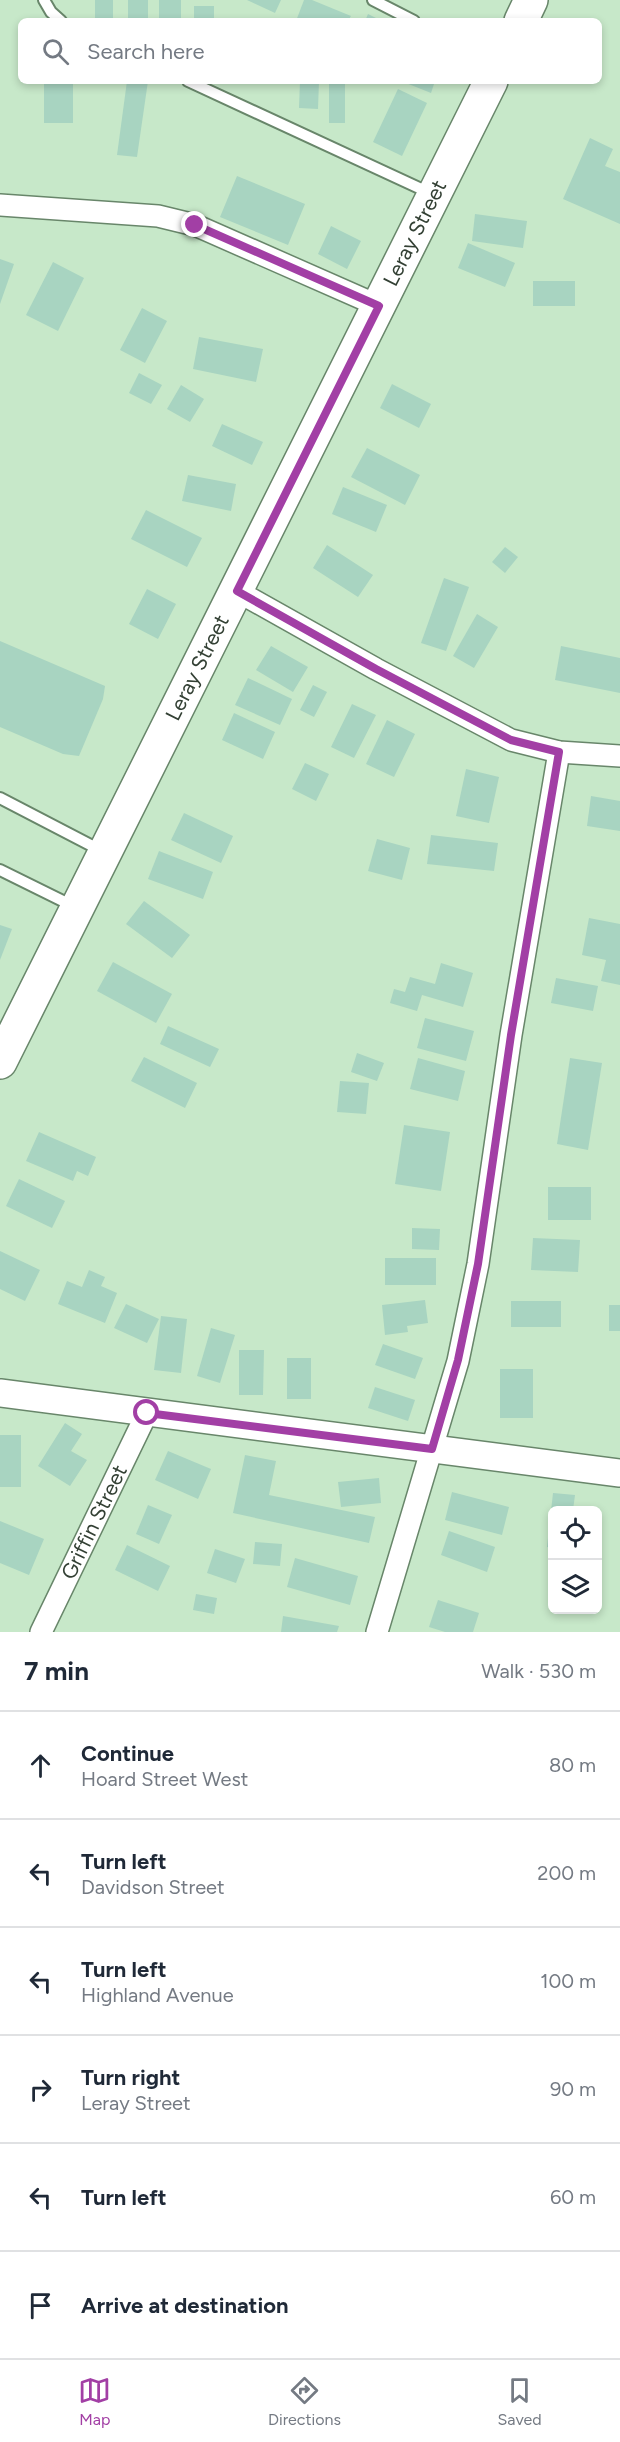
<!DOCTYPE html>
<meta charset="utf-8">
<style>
:root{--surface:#fff;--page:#f2f2f3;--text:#1f2937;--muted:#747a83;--line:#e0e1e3;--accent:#a23fa5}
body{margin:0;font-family:Figtree,sans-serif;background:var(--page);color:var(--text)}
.controls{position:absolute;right:18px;bottom:18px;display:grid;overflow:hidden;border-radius:9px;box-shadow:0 3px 9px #0003}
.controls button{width:54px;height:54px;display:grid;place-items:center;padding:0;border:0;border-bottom:2px solid var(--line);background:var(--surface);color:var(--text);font:30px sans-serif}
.stop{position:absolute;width:18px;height:18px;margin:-14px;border:4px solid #a23fa5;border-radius:50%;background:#fff}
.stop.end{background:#a23fa5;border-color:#fff;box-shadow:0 2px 6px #0008}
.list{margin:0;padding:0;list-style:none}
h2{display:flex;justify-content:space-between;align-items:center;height:78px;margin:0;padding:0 24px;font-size:26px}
h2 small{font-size:20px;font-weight:400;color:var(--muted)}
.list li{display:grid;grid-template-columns:39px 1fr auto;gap:18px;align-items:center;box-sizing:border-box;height:108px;padding:0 24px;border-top:2px solid var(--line)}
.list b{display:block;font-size:22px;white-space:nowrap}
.list p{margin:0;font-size:20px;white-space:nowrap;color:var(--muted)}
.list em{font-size:20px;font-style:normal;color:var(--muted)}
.icon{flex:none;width:33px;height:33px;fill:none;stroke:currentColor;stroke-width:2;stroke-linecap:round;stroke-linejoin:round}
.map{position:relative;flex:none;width:620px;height:1632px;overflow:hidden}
.search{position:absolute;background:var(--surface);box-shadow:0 3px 9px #0003;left:18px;right:18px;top:18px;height:66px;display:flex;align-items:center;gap:15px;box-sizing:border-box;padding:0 21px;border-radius:9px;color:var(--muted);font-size:22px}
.sheet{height:726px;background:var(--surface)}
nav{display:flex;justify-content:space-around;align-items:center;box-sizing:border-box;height:84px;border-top:2px solid var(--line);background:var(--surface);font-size:16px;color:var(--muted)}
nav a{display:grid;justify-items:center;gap:3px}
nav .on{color:var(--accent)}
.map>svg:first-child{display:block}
</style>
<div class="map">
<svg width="620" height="1632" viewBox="0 0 620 1632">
<rect width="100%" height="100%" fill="#c7e8c9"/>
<g fill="#a8d4c1">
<rect x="95" y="0" width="18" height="18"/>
<rect x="128" y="0" width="20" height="21"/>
<rect x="159" y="0" width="22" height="21"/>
<polygon points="247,0 281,0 275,13"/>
<polygon points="304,0 312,0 351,16 348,21 296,21"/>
<rect x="194" y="6" width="20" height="15"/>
<polygon points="368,14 382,21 365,21"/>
<rect x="44" y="81" width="29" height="42"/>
<polygon points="127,81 148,81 137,157 117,155"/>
<polygon points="300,81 319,81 318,109 299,108"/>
<rect x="329" y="81" width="16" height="42"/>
<polygon points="401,81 435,81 431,93"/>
<polygon points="398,89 427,103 402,156 373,142"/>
<polygon points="590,138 613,149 605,166 620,172 620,224 563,199"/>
<polygon points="237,176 305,204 288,245 220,217"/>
<polygon points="475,214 527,221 523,248 472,241"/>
<polygon points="331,226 361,241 347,269 318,254"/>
<polygon points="468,243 515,263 505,287 458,268"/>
<polygon points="0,259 14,264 0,304"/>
<polygon points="53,262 84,278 58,331 26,315"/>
<rect x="533" y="281" width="42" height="25"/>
<polygon points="142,308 167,321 145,363 120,350"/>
<polygon points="199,337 263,349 256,382 193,369"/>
<polygon points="139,373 162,385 151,404 129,393"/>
<polygon points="392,384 431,404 419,428 380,408"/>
<polygon points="181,385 204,399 190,422 167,409"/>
<polygon points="222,424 263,442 252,465 212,446"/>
<polygon points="367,448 420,475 405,505 351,477"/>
<polygon points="188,475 236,484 231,511 182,501"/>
<polygon points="343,487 387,505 376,532 332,514"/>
<polygon points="146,510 202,538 187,567 131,539"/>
<polygon points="327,545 373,575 358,597 313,568"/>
<polygon points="505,547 518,557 505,573 492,562"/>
<polygon points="444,578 469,587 446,651 421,643"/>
<polygon points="147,589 176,604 158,639 129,624"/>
<polygon points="477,614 498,627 474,668 453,656"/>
<polygon points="0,641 105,686 103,699 79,756 63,754 0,727"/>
<polygon points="271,646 308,667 293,692 256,670"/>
<polygon points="561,646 620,658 620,693 555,680"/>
<polygon points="248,678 292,699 280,725 235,705"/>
<polygon points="313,685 327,692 314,717 300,710"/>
<polygon points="352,704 376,715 354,758 331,747"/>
<polygon points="234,713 275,732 263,759 222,740"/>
<polygon points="387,720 415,734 394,777 366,764"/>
<polygon points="305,763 329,774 316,801 292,789"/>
<polygon points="466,769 499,777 489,823 456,816"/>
<polygon points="591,796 620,801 620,831 587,826"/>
<polygon points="184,813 233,836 221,863 171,840"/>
<polygon points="431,835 498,843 494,871 427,864"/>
<polygon points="377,839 410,848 402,880 368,871"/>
<polygon points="159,851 213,872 203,899 148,879"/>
<polygon points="144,901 190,935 172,958 126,924"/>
<polygon points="589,918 620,924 620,985 601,981 606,960 582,955"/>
<polygon points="0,925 12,929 0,960"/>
<polygon points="113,962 172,994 156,1023 97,991"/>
<polygon points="441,963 473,973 463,1007 422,995 417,1011 390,1003 394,989 405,992 410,977 435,984"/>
<polygon points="556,978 598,986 593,1011 551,1003"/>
<polygon points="425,1018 474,1031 466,1061 417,1048"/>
<polygon points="168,1026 219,1049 210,1067 160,1044"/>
<polygon points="357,1053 384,1063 377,1081 351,1072"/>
<polygon points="144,1057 197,1083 185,1108 131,1081"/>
<polygon points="418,1058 465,1071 458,1101 410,1089"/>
<polygon points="570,1058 602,1063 588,1150 557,1144"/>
<polygon points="340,1081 369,1083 366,1114 337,1112"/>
<polygon points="404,1125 450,1132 441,1191 395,1184"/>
<polygon points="39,1132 96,1157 88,1176 77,1171 73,1181 26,1161"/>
<polygon points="19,1179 65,1201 52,1228 6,1206"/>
<rect x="548" y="1187" width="43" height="33"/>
<polygon points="412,1228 440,1229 439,1250 412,1249"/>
<polygon points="533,1238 580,1240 578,1272 531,1270"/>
<polygon points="0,1251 40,1270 25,1301 0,1289"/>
<rect x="385" y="1258" width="51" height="27"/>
<polygon points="89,1270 105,1277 101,1286 117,1293 105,1323 58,1304 67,1281 82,1287"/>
<polygon points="425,1300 428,1323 407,1326 408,1332 385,1335 382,1305"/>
<rect x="511" y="1301" width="50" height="26"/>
<polygon points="126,1304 159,1319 147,1343 114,1328"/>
<rect x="609" y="1305" width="11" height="26"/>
<polygon points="161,1316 187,1319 181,1373 154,1370"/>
<polygon points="211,1328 235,1335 220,1383 197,1376"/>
<polygon points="383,1344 423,1358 415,1379 375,1365"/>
<polygon points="239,1350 264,1350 263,1395 239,1395"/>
<rect x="287" y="1358" width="24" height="41"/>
<rect x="500" y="1369" width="33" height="49"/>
<polygon points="375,1387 415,1400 408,1421 368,1408"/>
<polygon points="65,1423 82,1434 71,1451 87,1460 70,1486 38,1466"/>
<rect x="0" y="1435" width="21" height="52"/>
<polygon points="168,1451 211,1469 198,1499 155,1480"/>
<polygon points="245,1455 276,1461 269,1495 375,1517 369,1543 233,1513"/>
<polygon points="379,1478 381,1503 341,1507 338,1482"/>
<polygon points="452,1492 509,1507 502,1535 445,1520"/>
<polygon points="553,1493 575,1495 573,1510 552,1510 552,1548 547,1547"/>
<polygon points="148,1505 172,1515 159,1544 136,1534"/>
<polygon points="0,1521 44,1539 29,1575 0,1563"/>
<polygon points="449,1531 495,1547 487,1572 441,1555"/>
<polygon points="255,1542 282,1544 280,1566 253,1564"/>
<polygon points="127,1545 170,1566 158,1591 115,1570"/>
<polygon points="215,1549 245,1559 236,1583 207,1573"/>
<polygon points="295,1558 358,1576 350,1605 287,1587"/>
<polygon points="196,1594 217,1598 214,1614 193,1610"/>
<polygon points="438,1600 479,1613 473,1632 445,1632 429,1627"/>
<polygon points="283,1616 339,1626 337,1632 281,1632"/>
</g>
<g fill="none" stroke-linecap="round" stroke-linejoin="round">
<g stroke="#68866a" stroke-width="14">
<g id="service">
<polyline points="44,0 51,12 61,21"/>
<polyline points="373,0 414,21"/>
<polyline points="188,81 430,193"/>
<polyline points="0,798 102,851"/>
<polyline points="0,870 75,907"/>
</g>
</g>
<g stroke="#68866a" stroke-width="24">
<g id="minor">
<polyline points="0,205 158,216 195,225 379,306"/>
<polyline points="237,591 376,669 511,740 559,752 620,756"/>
<path id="s1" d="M41 1632 147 1413"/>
<polyline points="377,1632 458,1361 478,1264 511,1035 559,752"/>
</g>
</g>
<g stroke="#68866a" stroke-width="30">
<polyline id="tertiary" points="0,1393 620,1473"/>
</g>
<g stroke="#68866a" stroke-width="36">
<g id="primary">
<polyline points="521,21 531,0"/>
<path id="s2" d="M0 1062 491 81"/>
</g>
</g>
<use href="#service" stroke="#fff" stroke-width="10"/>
<use href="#minor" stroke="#fff" stroke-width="21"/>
<use href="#tertiary" stroke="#fff" stroke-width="27"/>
<use href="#primary" stroke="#fff" stroke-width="33"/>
</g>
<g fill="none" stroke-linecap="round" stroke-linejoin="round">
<polyline stroke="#a23fa5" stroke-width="8" points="147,1413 432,1449 458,1360 478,1264 511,1035 559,752 511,740 376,669 237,591 379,306 195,225"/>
</g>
<g text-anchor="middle" stroke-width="5" stroke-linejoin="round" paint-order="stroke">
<g font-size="21" fill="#334034" stroke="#fefefe">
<text dy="7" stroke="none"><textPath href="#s2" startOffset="927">Leray Street</textPath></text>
<text dy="7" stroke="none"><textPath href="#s2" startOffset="441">Leray Street</textPath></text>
<text dy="7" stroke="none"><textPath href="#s1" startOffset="122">Griffin Street</textPath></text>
</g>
</g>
</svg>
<div class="controls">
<button><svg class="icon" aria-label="locate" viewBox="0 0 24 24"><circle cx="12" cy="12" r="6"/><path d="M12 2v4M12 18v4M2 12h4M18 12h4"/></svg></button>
<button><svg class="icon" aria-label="layers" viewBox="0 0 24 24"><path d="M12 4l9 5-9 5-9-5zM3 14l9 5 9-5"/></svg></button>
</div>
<div class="stop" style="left:147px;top:1413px"></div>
<div class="stop end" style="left:195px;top:225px"></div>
<div class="search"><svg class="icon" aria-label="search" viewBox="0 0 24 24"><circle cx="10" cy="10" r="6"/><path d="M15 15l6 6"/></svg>Search here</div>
</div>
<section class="sheet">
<h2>7 min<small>Walk · 530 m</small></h2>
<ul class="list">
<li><svg class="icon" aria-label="ahead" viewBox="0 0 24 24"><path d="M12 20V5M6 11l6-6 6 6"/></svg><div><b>Continue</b><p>Hoard Street West</p></div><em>80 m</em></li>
<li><svg class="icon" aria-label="left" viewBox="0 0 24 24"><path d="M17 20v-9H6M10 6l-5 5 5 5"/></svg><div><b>Turn left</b><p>Davidson Street</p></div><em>200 m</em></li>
<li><svg class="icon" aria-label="left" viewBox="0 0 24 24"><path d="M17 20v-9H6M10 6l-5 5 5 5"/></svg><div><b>Turn left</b><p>Highland Avenue</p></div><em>100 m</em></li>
<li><svg class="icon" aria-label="right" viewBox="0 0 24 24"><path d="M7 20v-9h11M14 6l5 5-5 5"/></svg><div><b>Turn right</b><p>Leray Street</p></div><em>90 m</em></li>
<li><svg class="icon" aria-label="left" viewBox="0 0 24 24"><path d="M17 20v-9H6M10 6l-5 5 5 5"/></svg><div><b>Turn left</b></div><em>60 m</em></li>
<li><svg class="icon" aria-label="arrive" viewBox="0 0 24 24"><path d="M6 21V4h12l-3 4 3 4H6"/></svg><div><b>Arrive at destination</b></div></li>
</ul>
</section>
<nav>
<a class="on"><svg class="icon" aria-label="map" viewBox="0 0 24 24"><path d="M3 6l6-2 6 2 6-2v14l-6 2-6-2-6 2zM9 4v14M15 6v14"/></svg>Map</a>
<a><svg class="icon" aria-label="directions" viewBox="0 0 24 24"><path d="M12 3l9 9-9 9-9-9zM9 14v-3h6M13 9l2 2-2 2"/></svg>Directions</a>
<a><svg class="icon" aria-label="saved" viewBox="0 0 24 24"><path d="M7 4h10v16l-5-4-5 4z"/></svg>Saved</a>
</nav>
